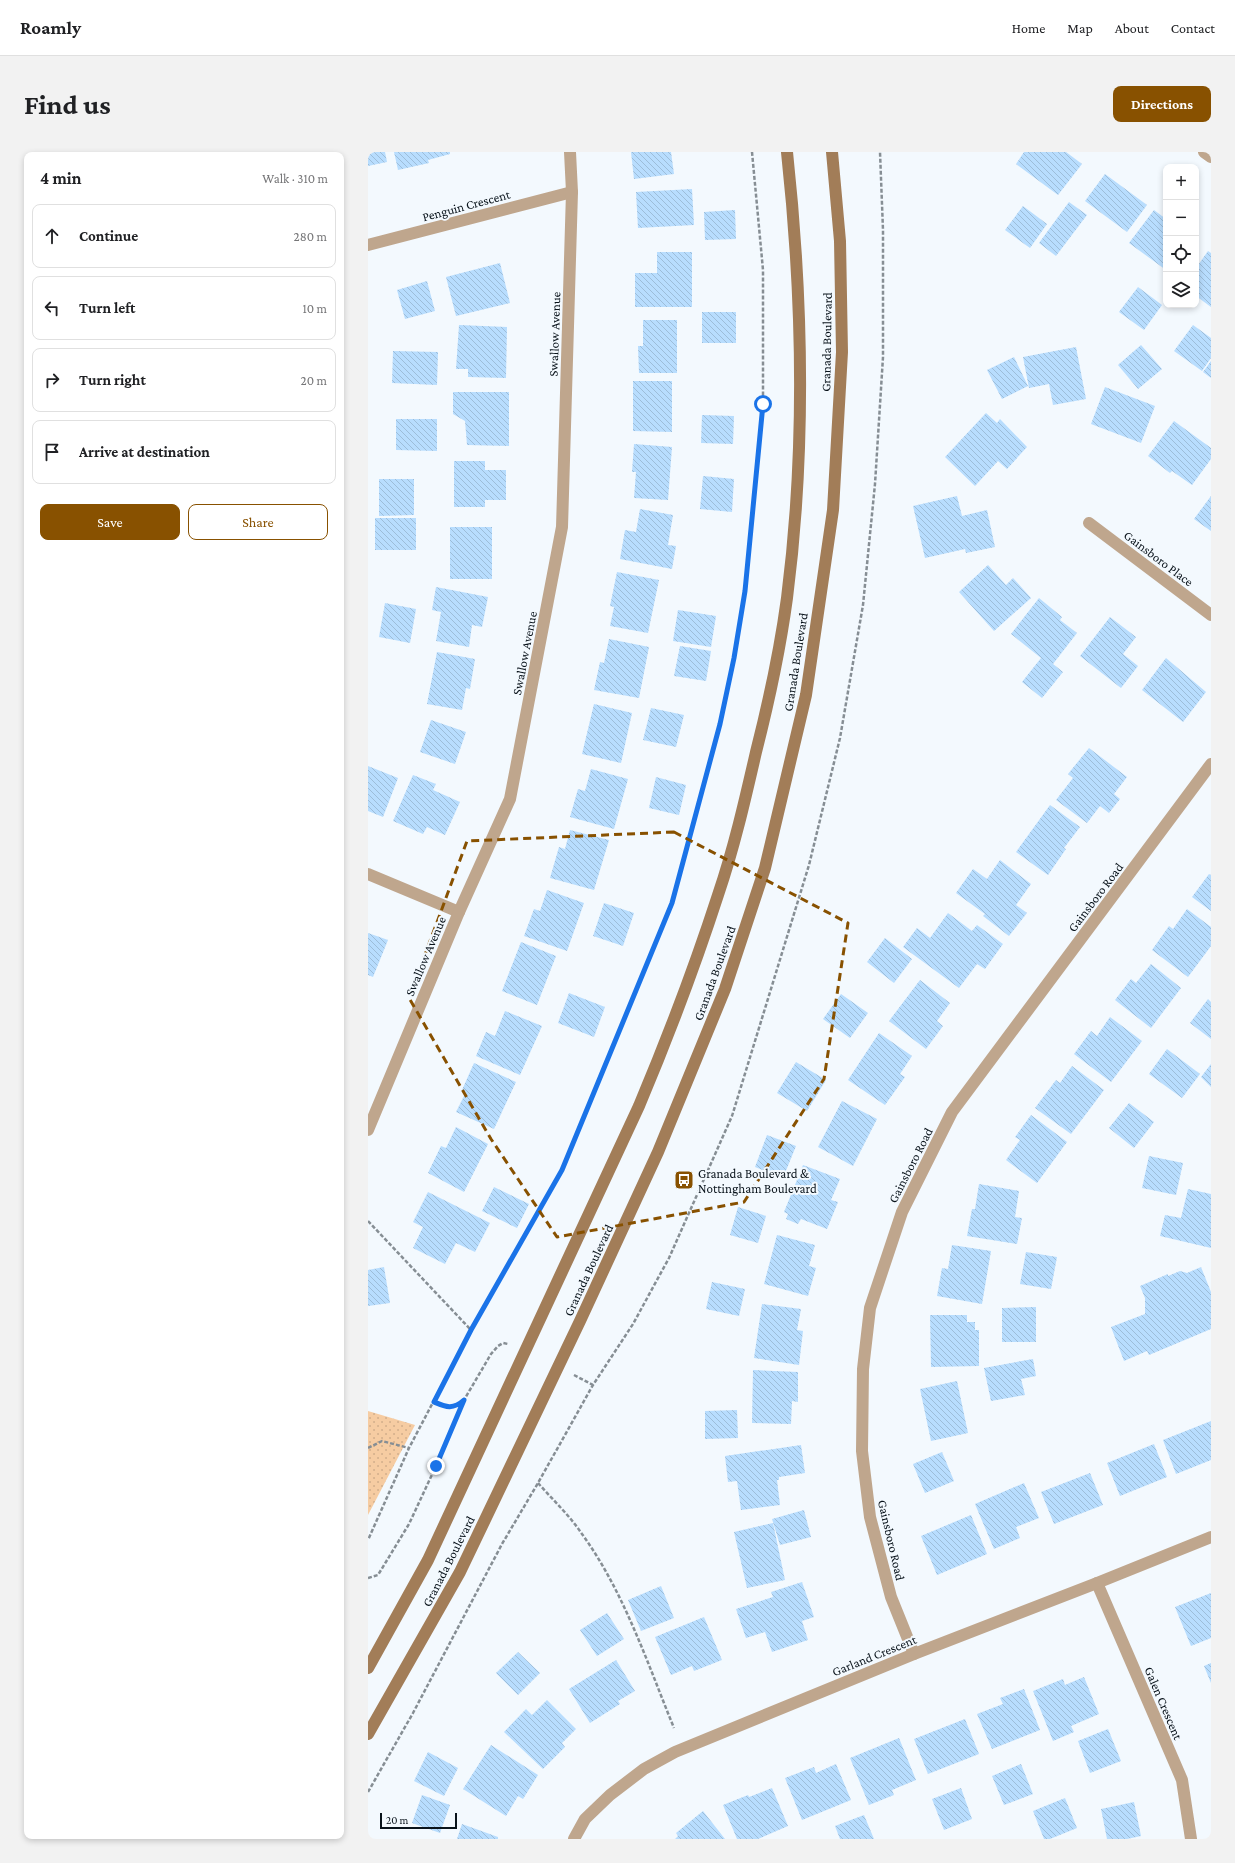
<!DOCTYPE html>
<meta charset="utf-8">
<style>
:root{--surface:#fff;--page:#f2f2f2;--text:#202124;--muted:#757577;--line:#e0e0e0;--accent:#885100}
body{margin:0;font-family:"Crimson Pro",serif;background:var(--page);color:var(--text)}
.controls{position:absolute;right:12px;top:12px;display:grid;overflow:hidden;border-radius:8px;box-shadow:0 2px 6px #0003}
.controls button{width:36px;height:36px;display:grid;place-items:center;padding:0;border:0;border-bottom:1px solid var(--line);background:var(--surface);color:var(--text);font:20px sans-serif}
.scale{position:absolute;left:12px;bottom:10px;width:77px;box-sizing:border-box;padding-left:4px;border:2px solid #09131b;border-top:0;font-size:11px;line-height:14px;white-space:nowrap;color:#09131b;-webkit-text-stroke:3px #f3f9fe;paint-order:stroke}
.stop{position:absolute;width:12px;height:12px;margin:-9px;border:3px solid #1a73e8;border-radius:50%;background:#fff}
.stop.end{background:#1a73e8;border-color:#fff;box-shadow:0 1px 4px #0008}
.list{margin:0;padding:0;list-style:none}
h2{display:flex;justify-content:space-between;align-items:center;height:52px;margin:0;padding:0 16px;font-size:17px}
h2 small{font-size:13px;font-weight:400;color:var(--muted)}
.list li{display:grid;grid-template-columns:26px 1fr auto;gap:12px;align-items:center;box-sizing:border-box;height:64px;margin:0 8px 8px;padding:0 8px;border:1px solid var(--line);border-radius:8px}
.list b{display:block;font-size:15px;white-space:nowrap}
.list em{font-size:13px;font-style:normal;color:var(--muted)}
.actions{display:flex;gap:8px;padding:12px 16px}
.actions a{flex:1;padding:9px 0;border:1px solid var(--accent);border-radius:8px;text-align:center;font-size:14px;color:var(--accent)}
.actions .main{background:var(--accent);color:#fff}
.icon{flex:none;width:22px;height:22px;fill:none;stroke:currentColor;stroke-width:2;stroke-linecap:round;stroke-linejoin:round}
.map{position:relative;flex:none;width:843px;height:1687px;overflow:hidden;border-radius:8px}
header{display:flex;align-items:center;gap:24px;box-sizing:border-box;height:56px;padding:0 20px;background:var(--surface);border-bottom:1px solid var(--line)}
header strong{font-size:19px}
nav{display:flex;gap:22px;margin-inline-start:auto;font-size:14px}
.intro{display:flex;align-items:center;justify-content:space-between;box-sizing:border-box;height:96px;padding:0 24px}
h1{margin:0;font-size:28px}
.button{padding:10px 18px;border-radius:8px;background:var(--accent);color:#fff;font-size:14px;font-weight:700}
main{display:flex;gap:24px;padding:0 24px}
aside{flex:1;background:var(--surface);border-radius:8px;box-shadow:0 2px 6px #0003}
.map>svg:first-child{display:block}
</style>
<header>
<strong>Roamly</strong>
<nav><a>Home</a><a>Map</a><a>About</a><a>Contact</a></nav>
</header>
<div class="intro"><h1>Find us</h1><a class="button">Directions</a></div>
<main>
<aside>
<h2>4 min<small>Walk · 310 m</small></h2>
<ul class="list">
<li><svg class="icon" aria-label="ahead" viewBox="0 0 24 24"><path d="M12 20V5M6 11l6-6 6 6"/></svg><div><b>Continue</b></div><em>280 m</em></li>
<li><svg class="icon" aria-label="left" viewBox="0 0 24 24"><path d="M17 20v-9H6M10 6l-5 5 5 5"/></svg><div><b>Turn left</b></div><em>10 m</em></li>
<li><svg class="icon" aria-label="right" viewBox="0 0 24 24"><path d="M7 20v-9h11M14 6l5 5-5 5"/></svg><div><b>Turn right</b></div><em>20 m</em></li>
<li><svg class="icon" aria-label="arrive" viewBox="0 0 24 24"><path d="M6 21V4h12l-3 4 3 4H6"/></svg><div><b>Arrive at destination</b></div></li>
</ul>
<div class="actions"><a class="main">Save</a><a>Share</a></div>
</aside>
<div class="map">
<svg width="843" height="1687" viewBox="0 0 843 1687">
<defs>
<pattern id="park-dots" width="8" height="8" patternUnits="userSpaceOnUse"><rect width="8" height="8" fill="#f6cca2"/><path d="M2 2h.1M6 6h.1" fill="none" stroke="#d2ae8b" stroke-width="1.8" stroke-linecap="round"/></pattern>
<pattern id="building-back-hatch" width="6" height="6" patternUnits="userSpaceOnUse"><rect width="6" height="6" fill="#b8ddfe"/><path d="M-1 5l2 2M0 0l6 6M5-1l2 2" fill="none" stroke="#9dbdd9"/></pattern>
</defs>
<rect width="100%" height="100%" fill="#f3f9fe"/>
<polygon fill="url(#park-dots)" points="0,1259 47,1273 0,1363"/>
<g fill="url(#building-back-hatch)">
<polygon points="0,0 17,0 19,10 0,14"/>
<polygon points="26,0 82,0 82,2 60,8 61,11 30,18"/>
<polygon points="263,0 303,0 306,22 266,27"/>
<polygon points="656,0 698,0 714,12 690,43 648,12"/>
<polygon points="737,22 779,53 759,80 717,49"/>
<polygon points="324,37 326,73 270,76 268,40"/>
<polygon points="701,50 719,63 688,104 671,91"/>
<polygon points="655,54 679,72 662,96 637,78"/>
<polygon points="367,58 368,87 337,88 336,60"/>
<polygon points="786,58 798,67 798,118 761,91"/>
<polygon points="840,99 843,101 843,155 828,144 828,116"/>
<polygon points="289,100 324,100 324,155 267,155 267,121 289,121"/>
<polygon points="132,111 142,151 88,164 78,125"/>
<polygon points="59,129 67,159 37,167 29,138"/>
<polygon points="770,135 794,153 776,178 751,160"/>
<rect x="334" y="160" width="34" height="31"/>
<polygon points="275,168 309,168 309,221 271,221 270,194 275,194"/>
<polygon points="91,173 139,175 138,226 100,225 100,217 88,217"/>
<polygon points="825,173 843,186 843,206 834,219 806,199"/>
<polygon points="773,193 794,217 770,237 750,213"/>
<polygon points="708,195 718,247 685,253 681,232 661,236 655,205"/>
<polygon points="25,199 70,200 69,233 24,231"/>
<polygon points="646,205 660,234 634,247 619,218"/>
<polygon points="843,209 843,226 835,220"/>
<polygon points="265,229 304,229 304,280 265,279"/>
<polygon points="737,235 787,254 773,291 723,272"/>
<polygon points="85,240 141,240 141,294 99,293 97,269 85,262"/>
<polygon points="618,261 629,271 632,267 659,295 639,317 630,309 607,334 577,305"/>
<polygon points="334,263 366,264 365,292 333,291"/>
<polygon points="28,267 69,267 69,299 28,298"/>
<polygon points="806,269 843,296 843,307 824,333 804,319 802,321 780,304"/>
<polygon points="266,292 304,295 300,348 266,346 268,320 264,320"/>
<polygon points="86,309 117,309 117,318 138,318 138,348 117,348 117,355 86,355"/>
<polygon points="335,324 366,327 364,360 332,357"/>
<polygon points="11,327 46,327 46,363 11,364"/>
<polygon points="589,344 594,364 619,358 627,395 598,401 597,397 557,406 545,354"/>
<polygon points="843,344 843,379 826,367"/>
<polygon points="272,357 305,363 300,393 308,394 304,417 252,407 257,378 268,380"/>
<rect x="7" y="366" width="41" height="32"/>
<rect x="82" y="375" width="42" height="52"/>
<polygon points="620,413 638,433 645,426 663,446 626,479 591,440"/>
<polygon points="249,420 291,428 280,481 242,474 246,455 242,454"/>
<polygon points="68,435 120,445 114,475 104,473 101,495 68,489 73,460 64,458"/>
<polygon points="671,446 694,465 692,468 709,481 685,512 695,520 674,546 654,530 673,506 643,482"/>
<polygon points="17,451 48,457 42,491 11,485"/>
<polygon points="310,458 348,464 343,495 305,489"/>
<polygon points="742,465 768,485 755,502 770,514 753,536 712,504"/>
<polygon points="241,487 281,495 271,546 226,538 232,510 236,511"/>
<polygon points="312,494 343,499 338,529 306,524"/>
<polygon points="69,500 107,507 102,537 98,536 94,558 59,552"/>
<polygon points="798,506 838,540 815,570 774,538"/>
<polygon points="226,552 264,561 253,611 214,602"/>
<polygon points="283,556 316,563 308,595 275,588"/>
<polygon points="63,568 98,580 87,612 52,600"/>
<polygon points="721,596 759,625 746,642 752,647 741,661 732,654 719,671 688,648 705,626 700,622"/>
<polygon points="0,614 30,626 15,665 0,659"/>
<polygon points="223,617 260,627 246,677 202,665 210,637 217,639"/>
<polygon points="45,623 68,632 65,638 92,650 77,683 59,675 55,682 25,669"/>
<polygon points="288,625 318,633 311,663 281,656"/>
<polygon points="682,653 712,675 696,696 698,697 680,723 648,700"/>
<polygon points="202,678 241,688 226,738 182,726 191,695 197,697"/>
<polygon points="632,708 663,732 648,753 659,761 641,784 615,764 617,762 588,741 605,717 619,727"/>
<polygon points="841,722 843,723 843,759 824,745"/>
<polygon points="179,738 216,751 199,799 156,784 166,757 172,759"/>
<polygon points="236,751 266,761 255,794 225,784"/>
<polygon points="819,757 843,775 843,794 820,825 784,798 801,774 805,777"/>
<polygon points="580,761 604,779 609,773 635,792 617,817 609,812 591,836 535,795 549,776 562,786"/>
<polygon points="0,781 20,788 5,825 0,823"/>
<polygon points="517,786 544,807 526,831 499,810"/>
<polygon points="153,790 188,804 169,853 134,839"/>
<polygon points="783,812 813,836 783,876 747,848 763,827 768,831"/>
<polygon points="552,828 582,851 569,869 575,874 558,897 521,869"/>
<polygon points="201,841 237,855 226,885 190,871"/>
<polygon points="473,842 500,861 482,886 455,867"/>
<polygon points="840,847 843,850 843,887 822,871"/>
<polygon points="137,859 174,874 152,923 108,904 118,880 127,884"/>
<polygon points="742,865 774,889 743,930 706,902 723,879 729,884"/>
<polygon points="511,881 544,904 532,922 537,925 517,953 480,928"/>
<polygon points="799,897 832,922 814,946 781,922"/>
<polygon points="428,910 458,928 439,959 409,941"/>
<polygon points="106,911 148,930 126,977 88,960 98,940 94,938"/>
<polygon points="843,912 843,935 833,925"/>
<polygon points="704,914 736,938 703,982 667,956 688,928 692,931"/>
<polygon points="474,949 509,967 485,1014 450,995"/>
<polygon points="761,951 786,970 766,996 741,976"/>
<polygon points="663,963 699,990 669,1031 638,1008 652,988 647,985"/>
<polygon points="88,975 120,992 96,1040 60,1021 73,994 78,996"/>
<polygon points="399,983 428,994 415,1026 387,1015"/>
<polygon points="781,1004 815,1011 808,1043 774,1036"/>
<polygon points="435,1013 472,1027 463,1048 470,1050 459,1077 433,1067 430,1072 418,1067 420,1062 416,1060"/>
<polygon points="611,1032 651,1039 647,1065 654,1066 649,1092 599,1084 604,1057 607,1057"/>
<polygon points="126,1035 161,1052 149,1076 114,1059"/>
<polygon points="820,1037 843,1042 843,1096 792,1084 797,1063 813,1066"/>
<polygon points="60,1040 122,1071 107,1100 88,1091 77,1112 45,1096 55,1075 45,1070"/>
<polygon points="370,1055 398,1064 390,1091 362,1083"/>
<polygon points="409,1083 447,1093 441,1114 448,1116 440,1144 396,1132"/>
<polygon points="584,1093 623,1099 614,1152 569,1144 574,1116 580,1117"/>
<polygon points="658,1100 689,1105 683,1137 652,1132"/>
<polygon points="16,1115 22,1151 0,1154 0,1118"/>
<polygon points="833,1115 843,1140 843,1177 781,1203 779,1199 756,1209 743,1175 777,1162 777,1146 772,1134 800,1122 800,1124 812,1119 819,1121"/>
<polygon points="344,1130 377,1137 371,1164 338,1157"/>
<polygon points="394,1152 433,1157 429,1178 435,1179 431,1213 386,1206"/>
<polygon points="668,1155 668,1190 634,1190 634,1156"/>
<polygon points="562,1163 599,1163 599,1170 607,1170 607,1178 611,1178 611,1214 563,1215"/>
<polygon points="665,1207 668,1224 653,1227 657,1243 623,1249 616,1216"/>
<polygon points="385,1218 430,1220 430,1250 424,1249 423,1272 384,1271"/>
<polygon points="589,1229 600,1281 563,1289 552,1237"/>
<polygon points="369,1258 370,1286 337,1287 337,1259"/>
<polygon points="843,1269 843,1308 808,1322 795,1288"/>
<polygon points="786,1292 799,1325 752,1344 739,1311"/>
<polygon points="433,1293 437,1321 411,1325 411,1328 409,1328 412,1353 373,1358 369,1329 360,1330 357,1304"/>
<polygon points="574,1300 586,1329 557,1341 545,1312"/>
<polygon points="722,1321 735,1353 686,1372 673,1340"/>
<polygon points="656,1331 671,1366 648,1375 652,1386 626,1397 607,1352"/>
<polygon points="436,1358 443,1385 412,1393 404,1367"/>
<polygon points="603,1363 619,1402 569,1423 553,1384"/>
<polygon points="405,1371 417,1428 379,1436 366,1380"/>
<polygon points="434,1430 446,1465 434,1469 440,1488 404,1500 397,1480 378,1486 368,1457 405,1445 403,1440"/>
<polygon points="293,1434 306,1466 273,1479 260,1448"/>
<polygon points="843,1441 843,1486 823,1494 807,1455"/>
<polygon points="239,1461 256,1487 229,1504 212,1478"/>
<polygon points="336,1465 354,1508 326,1519 324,1514 303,1523 287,1485"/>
<polygon points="150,1500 172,1521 150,1543 128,1521"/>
<polygon points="248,1508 267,1539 250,1549 252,1552 222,1571 201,1537"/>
<polygon points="843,1511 843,1531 836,1514"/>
<polygon points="716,1525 731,1562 703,1574 706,1580 685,1589 665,1539 695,1527 697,1533"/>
<polygon points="656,1537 672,1578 624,1597 609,1562 635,1552 632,1546"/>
<polygon points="179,1548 208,1577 194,1591 197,1595 175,1617 136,1580 158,1557 164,1563"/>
<polygon points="597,1567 611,1602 560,1622 546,1587"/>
<polygon points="740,1577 753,1609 722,1621 710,1589"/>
<polygon points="531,1586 548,1628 524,1638 526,1643 501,1653 482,1606"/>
<polygon points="123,1593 170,1623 155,1647 150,1644 138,1664 95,1637"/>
<polygon points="60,1600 90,1616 76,1644 46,1629"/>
<polygon points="468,1612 483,1648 434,1668 417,1626 446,1615 448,1621"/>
<polygon points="653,1612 665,1642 636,1653 624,1624"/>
<polygon points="404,1636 420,1674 390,1687 369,1687 355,1653 380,1643 381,1645"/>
<polygon points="593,1636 604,1667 576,1678 564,1647"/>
<polygon points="54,1643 82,1653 72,1681 44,1671"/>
<polygon points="697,1646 709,1676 682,1687 676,1687 665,1659"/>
<polygon points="766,1650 773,1684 759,1687 739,1687 733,1657"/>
<polygon points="335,1659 357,1687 307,1687 310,1684 308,1681"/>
<polygon points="496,1663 506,1687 472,1687 467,1674"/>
<polygon points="94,1672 130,1685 130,1687 89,1687"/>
</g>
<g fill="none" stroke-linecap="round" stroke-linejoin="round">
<g stroke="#868e94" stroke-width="2.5" stroke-dasharray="4 2" stroke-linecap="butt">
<polyline points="0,1069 103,1178 41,1296 0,1388"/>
<polyline points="103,1178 194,1018 304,751 352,572 366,506 377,439 395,252 395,118 384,0"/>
<polyline points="206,1223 225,1233"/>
<path d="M66 1250C78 1255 85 1258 96 1249"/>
<polyline points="0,1296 14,1289 41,1296"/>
<path d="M170 1331C185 1348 202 1364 214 1382 256 1440 279 1510 306 1576"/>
<polyline points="0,1426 10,1423 41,1372 68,1314 96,1248 123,1202 130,1194 135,1191 140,1192"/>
<polyline points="0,1640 45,1561 134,1392 170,1331 225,1233 265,1172 301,1106 364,964 441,713 472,586 495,453 507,332 515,205 515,78 512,0"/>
</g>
<g stroke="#bfa68d" stroke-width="12">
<polyline points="0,93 204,40"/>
<polyline points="721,371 843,463"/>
<polyline points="0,722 91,760"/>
<polyline points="0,978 91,760 142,647 194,375 204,40 202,0"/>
<polyline points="729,1431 814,1628 823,1687"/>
<polyline points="546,1502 523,1445 502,1365 494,1299 495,1217 502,1156 534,1060 584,960 843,612"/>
<polyline points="206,1687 217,1667 242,1643 276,1617 307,1600 546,1502 729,1431 843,1385"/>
</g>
<polyline stroke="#bfa68d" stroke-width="12" points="836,0 843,5"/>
<g stroke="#a27d58" stroke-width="12">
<path d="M0 1516 60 1408 271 954C300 885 327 814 350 743 366 696 377 648 388 600 401 549 412 498 419 446 438 298 435 148 419 0"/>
<polyline points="0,1582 92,1420 212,1169 290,1000 357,837 397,716 438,543 465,358 474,200 472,89 464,0"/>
</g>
</g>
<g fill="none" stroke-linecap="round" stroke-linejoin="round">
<path stroke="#1a73e8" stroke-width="5" d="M68 1314 96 1248C85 1258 78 1255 66 1250L103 1178 194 1018 304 751 352 572 366 506 377 439 395 252"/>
</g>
<path fill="none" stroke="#885100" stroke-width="3" stroke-dasharray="8 5" stroke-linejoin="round" d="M306 680 480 771 456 927 376 1050 189 1085 123 987 41 846 99 689Z"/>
<defs>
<g id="bus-square" transform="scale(1)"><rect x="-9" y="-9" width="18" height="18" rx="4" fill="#885100" stroke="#f3f9fe"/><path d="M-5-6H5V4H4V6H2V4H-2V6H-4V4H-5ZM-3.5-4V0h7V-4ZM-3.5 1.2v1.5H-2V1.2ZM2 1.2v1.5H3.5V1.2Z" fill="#fff"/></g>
</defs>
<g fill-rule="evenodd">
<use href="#bus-square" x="316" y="1028"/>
</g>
<g text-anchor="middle" stroke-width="4" stroke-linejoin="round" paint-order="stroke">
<g font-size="13" fill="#09131b" stroke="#f3f9fe">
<text transform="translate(98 53) rotate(-15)" y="5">Penguin Crescent</text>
<text transform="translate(186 182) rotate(-88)" y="5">Swallow Avenue</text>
<text transform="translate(458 190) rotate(-89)" y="5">Granada Boulevard</text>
<text transform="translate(791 406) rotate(37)" y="5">Gainsboro Place</text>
<text transform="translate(156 501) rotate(-79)" y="5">Swallow Avenue</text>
<text transform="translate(427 510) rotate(-81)" y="5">Granada Boulevard</text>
<text transform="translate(727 745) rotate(-53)" y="5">Gainsboro Road</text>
<text transform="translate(57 804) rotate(-67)" y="5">Swallow Avenue</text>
<text transform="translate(346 821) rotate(-70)" y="5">Granada Boulevard</text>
<text transform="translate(542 1013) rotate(-63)" y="5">Gainsboro Road</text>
<text transform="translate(220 1118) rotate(-65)" y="5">Granada Boulevard</text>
<text transform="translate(524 1388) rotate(77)" y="5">Gainsboro Road</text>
<text transform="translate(80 1409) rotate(-63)" y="5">Granada Boulevard</text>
<text transform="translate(506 1503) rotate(-22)" y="5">Garland Crescent</text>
<text transform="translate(796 1551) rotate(67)" y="5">Galen Crescent</text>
</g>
<g font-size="13" fill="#09131b" stroke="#f3f9fe" text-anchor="start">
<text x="330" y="1026">Granada Boulevard &amp;<tspan x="330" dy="15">Nottingham Boulevard</tspan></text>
</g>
</g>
</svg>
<div class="controls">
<button>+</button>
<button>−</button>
<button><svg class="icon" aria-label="locate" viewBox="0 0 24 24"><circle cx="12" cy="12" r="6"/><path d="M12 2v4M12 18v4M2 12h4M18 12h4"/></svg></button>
<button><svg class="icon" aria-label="layers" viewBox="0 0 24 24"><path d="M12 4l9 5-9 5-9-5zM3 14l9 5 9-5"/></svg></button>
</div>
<div class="scale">20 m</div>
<div class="stop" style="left:395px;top:252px"></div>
<div class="stop end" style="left:68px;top:1314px"></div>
</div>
</main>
